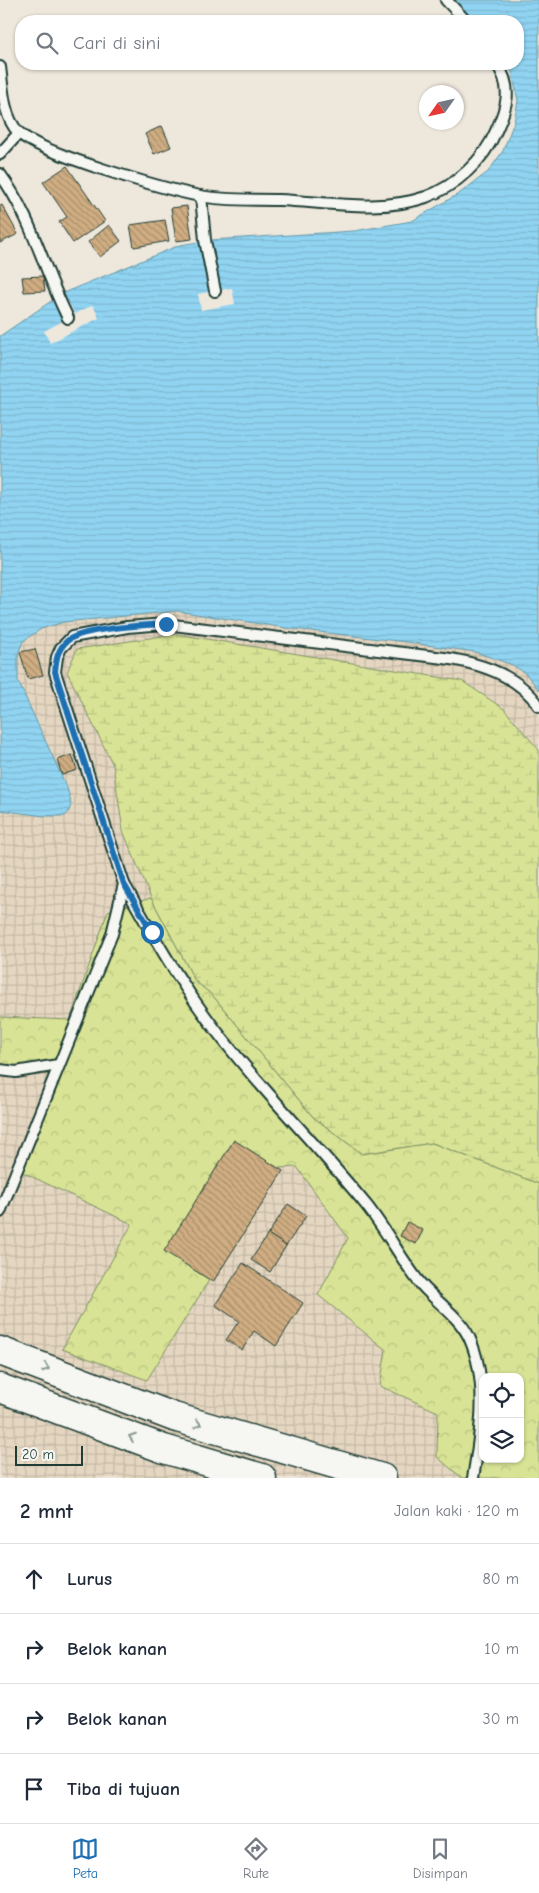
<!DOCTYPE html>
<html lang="id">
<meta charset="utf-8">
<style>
:root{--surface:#fff;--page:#f2f2f3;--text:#1f2937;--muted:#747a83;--line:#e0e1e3;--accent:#1f6fb2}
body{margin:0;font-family:"Comic Neue",sans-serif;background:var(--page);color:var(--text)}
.controls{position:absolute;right:15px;bottom:15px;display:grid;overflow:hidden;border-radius:10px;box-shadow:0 1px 4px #0004}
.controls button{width:45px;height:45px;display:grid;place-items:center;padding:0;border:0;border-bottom:1px solid var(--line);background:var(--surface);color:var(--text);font:25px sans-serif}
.compass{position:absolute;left:419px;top:85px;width:45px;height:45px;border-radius:50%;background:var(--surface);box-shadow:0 1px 4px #0004;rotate:236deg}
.scale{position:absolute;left:15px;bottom:12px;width:68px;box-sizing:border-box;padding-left:5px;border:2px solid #1f3d34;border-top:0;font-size:14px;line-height:18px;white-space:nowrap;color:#1f3d34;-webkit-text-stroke:4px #f6f6f2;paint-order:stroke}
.stop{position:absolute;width:15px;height:15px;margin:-11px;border:4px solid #1f6fb2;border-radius:50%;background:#fff}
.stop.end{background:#1f6fb2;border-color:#fff;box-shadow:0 1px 5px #0008}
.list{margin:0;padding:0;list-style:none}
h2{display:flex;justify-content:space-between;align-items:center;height:65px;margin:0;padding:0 20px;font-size:21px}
h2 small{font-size:16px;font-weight:400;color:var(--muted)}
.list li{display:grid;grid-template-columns:32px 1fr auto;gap:15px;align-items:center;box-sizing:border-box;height:70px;padding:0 20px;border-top:1px solid var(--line)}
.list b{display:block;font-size:19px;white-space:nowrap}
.list em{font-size:16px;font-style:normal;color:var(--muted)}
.icon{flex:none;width:28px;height:28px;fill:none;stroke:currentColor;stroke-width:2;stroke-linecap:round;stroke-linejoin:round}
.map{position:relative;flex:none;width:539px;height:1478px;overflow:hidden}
.search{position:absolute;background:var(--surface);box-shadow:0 1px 4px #0004;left:15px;right:15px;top:15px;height:55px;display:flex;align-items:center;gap:12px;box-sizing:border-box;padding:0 18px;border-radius:20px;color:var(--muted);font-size:19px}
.sheet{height:345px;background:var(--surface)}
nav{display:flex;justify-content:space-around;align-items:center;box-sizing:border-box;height:70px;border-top:1px solid var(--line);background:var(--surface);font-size:14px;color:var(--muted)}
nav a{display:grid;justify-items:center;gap:2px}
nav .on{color:var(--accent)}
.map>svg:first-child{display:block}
</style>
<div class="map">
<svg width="539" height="1478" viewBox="0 0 539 1478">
<defs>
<pattern id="industrial-grid" width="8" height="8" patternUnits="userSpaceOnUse" patternTransform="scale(1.25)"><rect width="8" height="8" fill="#e5d6c1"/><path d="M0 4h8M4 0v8" fill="none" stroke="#c4b9a6"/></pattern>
<pattern id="wetland-marsh" width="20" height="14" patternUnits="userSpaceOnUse" patternTransform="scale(1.25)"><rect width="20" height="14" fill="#d8e395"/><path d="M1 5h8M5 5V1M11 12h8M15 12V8" fill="none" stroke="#b9c481"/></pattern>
<pattern id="park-crowns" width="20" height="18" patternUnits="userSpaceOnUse" patternTransform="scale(1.25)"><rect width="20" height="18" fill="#d8e395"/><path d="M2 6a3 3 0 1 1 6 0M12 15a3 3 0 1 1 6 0" fill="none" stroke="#b9c481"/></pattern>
<pattern id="water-rules" width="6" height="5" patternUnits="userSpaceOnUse" patternTransform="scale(1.25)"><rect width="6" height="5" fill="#90d4f2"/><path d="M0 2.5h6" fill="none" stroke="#7cb7d0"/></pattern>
<pattern id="building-back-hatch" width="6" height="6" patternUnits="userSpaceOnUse" patternTransform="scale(1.25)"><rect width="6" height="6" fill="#d0ad82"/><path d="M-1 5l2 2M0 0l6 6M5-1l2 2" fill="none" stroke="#a88e6b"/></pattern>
</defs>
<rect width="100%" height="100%" fill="#eee7dc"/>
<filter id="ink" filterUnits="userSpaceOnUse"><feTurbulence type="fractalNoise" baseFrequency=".02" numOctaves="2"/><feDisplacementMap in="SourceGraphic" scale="10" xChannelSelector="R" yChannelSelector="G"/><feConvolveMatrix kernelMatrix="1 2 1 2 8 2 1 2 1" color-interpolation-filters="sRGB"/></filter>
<g filter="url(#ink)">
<path fill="url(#industrial-grid)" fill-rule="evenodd" d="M177 611 293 629 406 642 475 652 513 665 526 674 539 690V750L504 709 462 681 176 634 77 649 67 672 113 765 123 831 151 898 195 981 432 1143 539 1184V1478H0V810L44 816 67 788 18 681V654L23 641 41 629 64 622ZM483 1377H520V1459H483Z"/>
<polygon fill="url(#wetland-marsh)" stroke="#7c9064" points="176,634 462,681 504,709 539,750 539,1184 432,1143 362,1154 313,1117 213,996 195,981 151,898 123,831 113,765 67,672 77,649"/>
<path fill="url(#park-crowns)" stroke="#7c9064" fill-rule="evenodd" d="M151 898 195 981 213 996 313 1117 362 1154 432 1143 539 1184V1478H462L437 1457 438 1412 380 1386 386 1350 318 1295 348 1238 297 1167 279 1168 147 1380 62 1349 132 1224 20 1171 53 1075 0 1069V1017L70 1020 108 911ZM483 1377H520V1459H483Z"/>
<path fill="url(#water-rules)" stroke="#6398a6" d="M453 0H539V690L526 674 513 665 475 652 406 642 293 629 177 611 64 622 41 629 23 641 18 654V681L67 788C70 798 74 808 65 816H44L0 810V336L63 293 180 245 211 240 354 231 412 221 460 193 488 172 503 151 514 122 518 101 512 72 506 64H518V21H474Z"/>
<g fill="#eee7dc">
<polygon points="211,240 220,290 232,288 235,304 201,310 198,294 208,292 199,241"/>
<polygon points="63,293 75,314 93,305 99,318 50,343 44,331 63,321 51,299"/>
</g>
<g fill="url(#building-back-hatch)" stroke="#1f3d34">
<polygon points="162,126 171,147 154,154 145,134"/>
<polygon points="67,166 105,221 73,243 59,222 67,217 43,182"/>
<polygon points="2,205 18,234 0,243 0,206"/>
<polygon points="187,206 192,239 176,241 171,208"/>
<polygon points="165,220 169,241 134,247 130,225"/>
<polygon points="109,225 121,241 100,257 88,242"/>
<polygon points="43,276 45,291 24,292 22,277"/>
<polygon points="35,649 43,675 28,679 20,652"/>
<polygon points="72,755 77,770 62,775 57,760"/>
<polygon points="234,1140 283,1171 213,1282 164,1251"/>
<polygon points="288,1204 306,1216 286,1246 268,1234"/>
<polygon points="407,1222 423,1230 416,1244 400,1236"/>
<polygon points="268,1234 286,1246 270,1272 251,1260"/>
<polygon points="243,1263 303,1303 276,1346 254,1331 242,1350 226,1340 239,1321 215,1305"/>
</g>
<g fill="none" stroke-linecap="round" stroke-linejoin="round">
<g stroke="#1f3d34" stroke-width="14">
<g id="lane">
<polyline points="446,0 466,21"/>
<path d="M0 67C3 88 3 116 18 132 40 154 165 189 200 196 225 201 254 199 279 200 327 202 379 213 426 197 456 186 484 160 496 131 507 107 513 88 497 64"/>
<polyline points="0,154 19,133"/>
<path d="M0 174C32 217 44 271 68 318"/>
<polyline points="201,196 205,240 215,291"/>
<path d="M124 884C143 917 161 951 182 982 234 1064 306 1131 367 1206 385 1229 399 1255 416 1278 431 1299 457 1313 469 1337 489 1381 481 1432 473 1478"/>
<polyline points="0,1070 16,1072 58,1065"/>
<path d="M0 1212 112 934 124 884 55 672 57 657 61 648 72 637 127 627 165 624 444 658C480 663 518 675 539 706"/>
</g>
</g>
<g stroke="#1f3d34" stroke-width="31">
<g id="highway">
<polyline points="0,1351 174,1417 382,1478"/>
<polyline points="0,1388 164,1449 262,1478"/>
</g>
</g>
<use href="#lane" stroke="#f6f6f2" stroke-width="10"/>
<use href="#highway" stroke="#f6f6f2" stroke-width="28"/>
</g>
<defs><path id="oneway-chevron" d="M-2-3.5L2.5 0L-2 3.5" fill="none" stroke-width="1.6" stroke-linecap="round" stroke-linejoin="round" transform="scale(1.25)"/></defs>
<g stroke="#8a9a93">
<use href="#oneway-chevron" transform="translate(46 1368) rotate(21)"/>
<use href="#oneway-chevron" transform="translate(198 1424) rotate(16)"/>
<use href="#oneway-chevron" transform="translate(132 1437) rotate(-160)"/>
</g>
</g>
<g fill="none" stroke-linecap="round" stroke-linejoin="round" filter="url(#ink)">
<path stroke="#1f6fb2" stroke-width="6" d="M152 932 124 884 55 672C56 660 57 650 67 641 82 628 145 625 166 624"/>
</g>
</svg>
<div class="controls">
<button><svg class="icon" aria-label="locate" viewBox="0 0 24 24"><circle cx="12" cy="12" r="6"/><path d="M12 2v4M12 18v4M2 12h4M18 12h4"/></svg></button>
<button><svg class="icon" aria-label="layers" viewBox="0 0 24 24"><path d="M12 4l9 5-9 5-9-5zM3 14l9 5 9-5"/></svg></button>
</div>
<svg class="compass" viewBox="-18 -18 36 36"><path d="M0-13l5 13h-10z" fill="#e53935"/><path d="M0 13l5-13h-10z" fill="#747a83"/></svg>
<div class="scale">20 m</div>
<div class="stop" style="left:152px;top:932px"></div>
<div class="stop end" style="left:166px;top:624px"></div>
<div class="search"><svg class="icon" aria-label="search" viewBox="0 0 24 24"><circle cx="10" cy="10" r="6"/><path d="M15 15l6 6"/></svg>Cari di sini</div>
</div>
<section class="sheet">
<h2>2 mnt<small>Jalan kaki · 120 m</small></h2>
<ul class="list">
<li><svg class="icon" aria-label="ahead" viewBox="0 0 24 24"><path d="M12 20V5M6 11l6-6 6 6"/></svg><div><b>Lurus</b></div><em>80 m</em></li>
<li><svg class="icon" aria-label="right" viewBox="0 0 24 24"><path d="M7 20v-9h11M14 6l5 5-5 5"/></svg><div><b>Belok kanan</b></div><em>10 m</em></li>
<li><svg class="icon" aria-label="right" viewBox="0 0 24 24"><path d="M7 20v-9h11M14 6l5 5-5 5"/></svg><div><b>Belok kanan</b></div><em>30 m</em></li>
<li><svg class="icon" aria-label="arrive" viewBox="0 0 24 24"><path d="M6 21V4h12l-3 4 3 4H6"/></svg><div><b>Tiba di tujuan</b></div></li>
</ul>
</section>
<nav>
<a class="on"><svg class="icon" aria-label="map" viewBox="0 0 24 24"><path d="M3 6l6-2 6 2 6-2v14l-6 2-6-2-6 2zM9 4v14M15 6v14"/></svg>Peta</a>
<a><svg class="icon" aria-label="directions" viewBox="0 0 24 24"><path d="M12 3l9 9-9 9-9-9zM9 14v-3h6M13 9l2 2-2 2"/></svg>Rute</a>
<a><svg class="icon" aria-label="saved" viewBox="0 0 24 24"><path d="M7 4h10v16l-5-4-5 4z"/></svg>Disimpan</a>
</nav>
